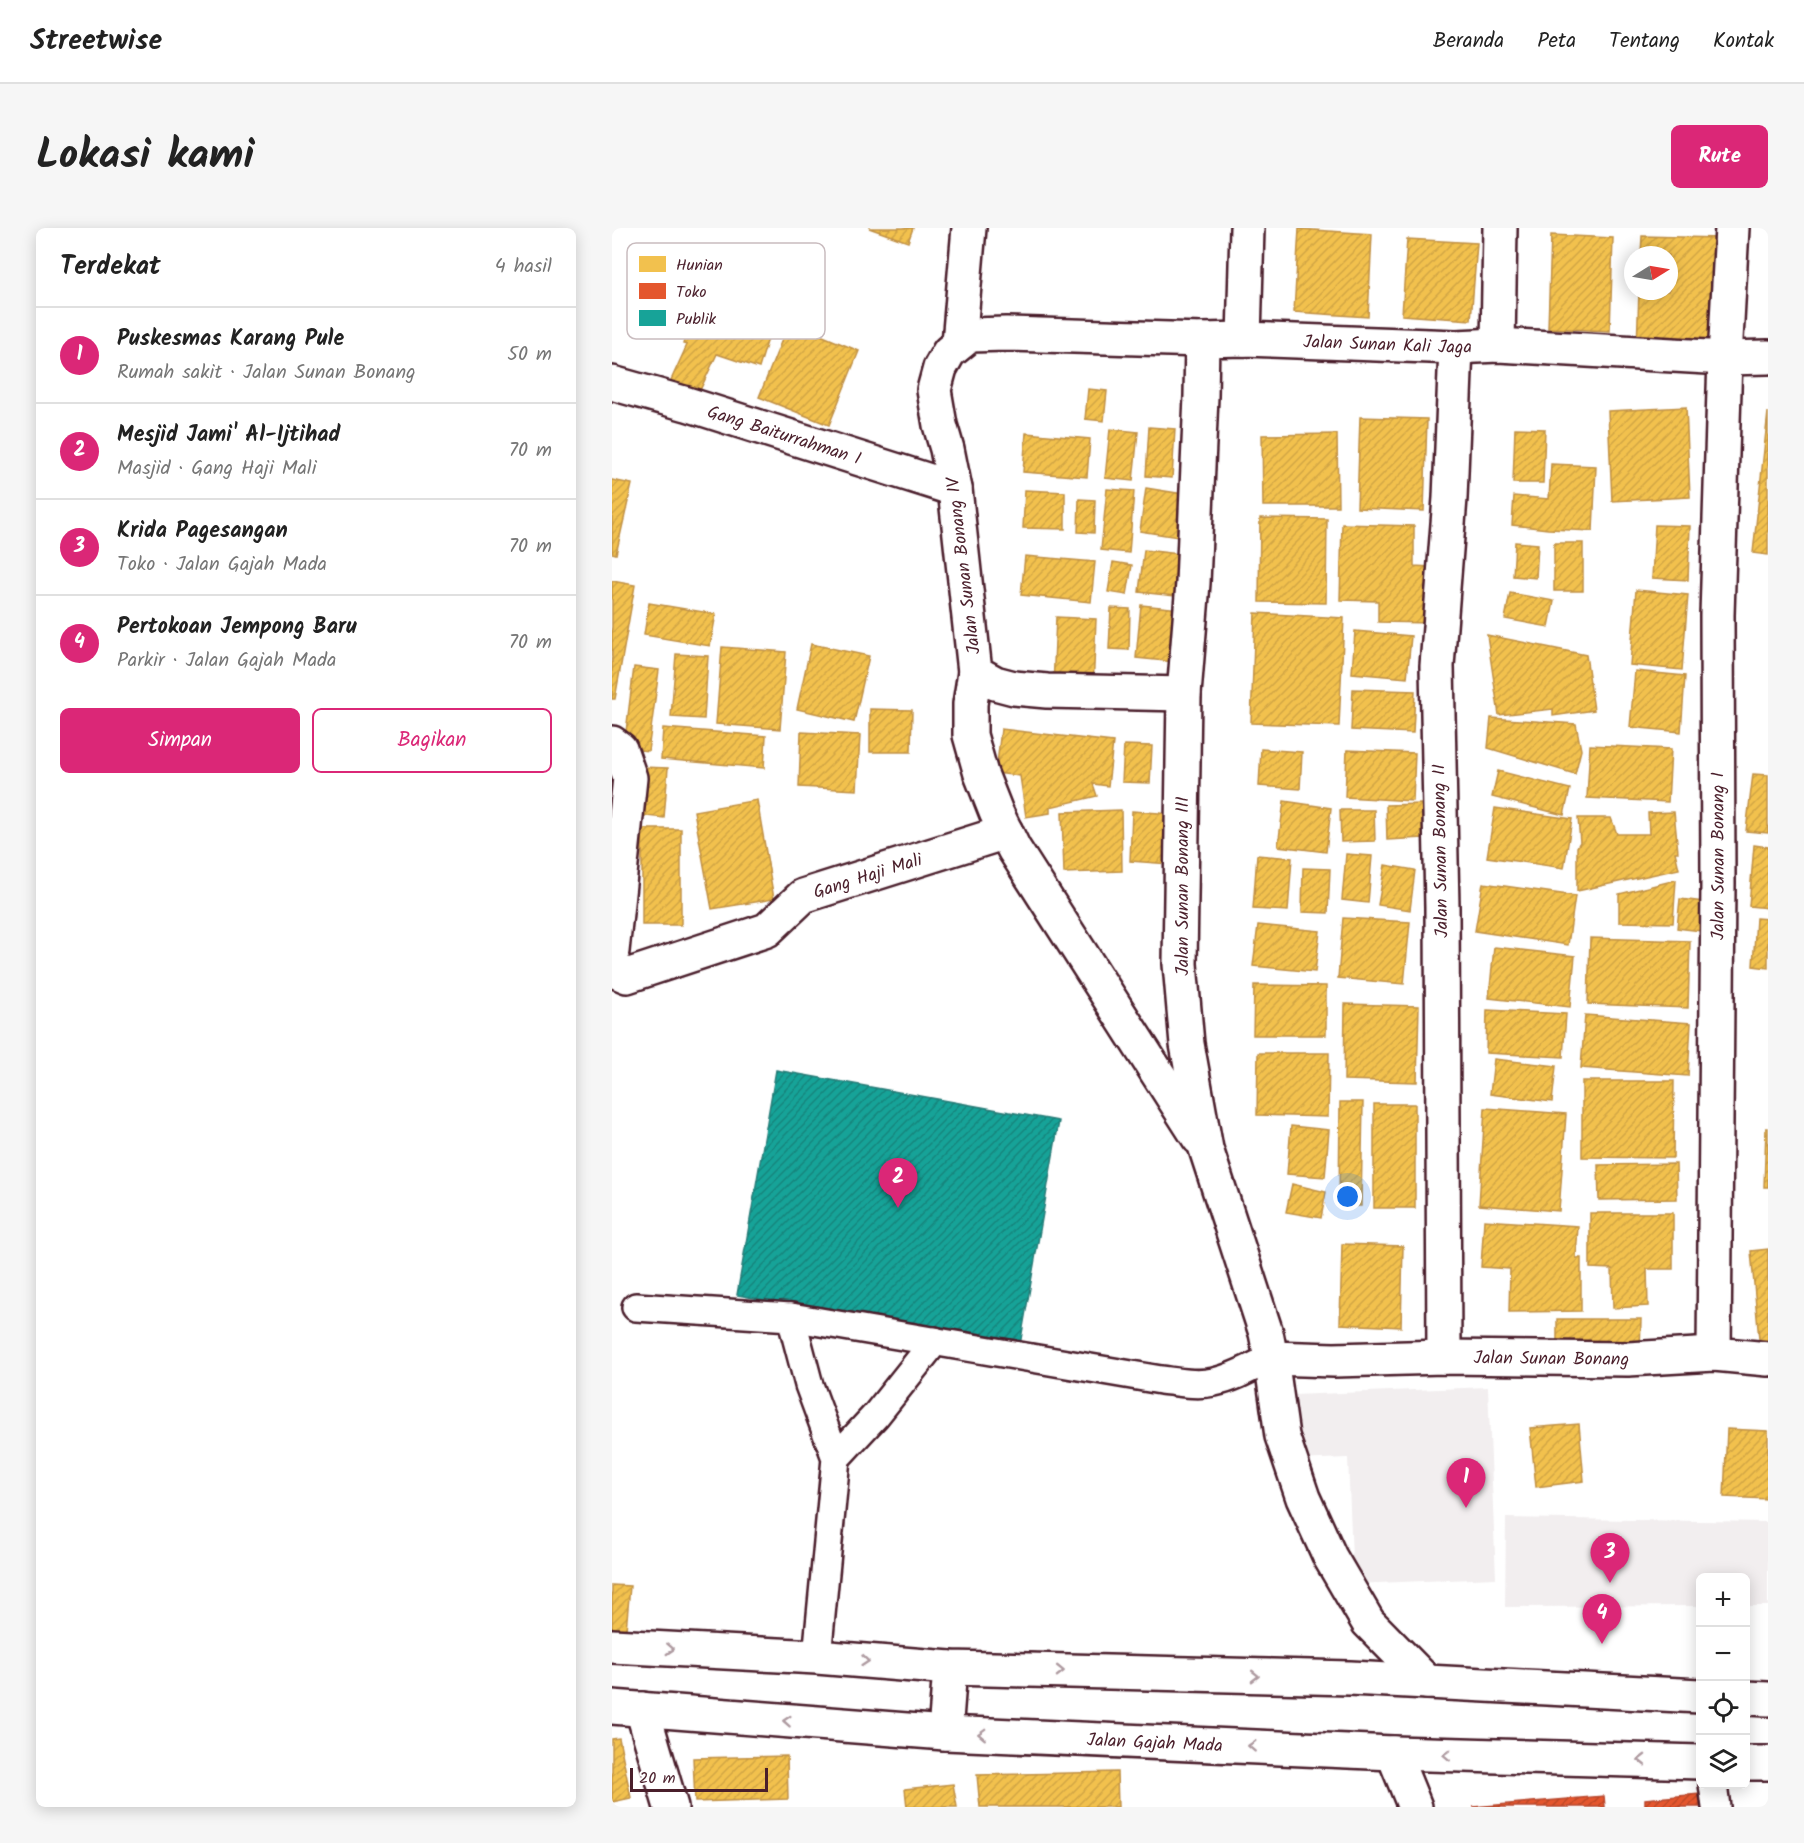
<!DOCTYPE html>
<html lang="id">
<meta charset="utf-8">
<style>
:root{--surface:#fff;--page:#f6f6f6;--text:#222;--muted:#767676;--line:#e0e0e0;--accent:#db2777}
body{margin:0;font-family:Kalam,sans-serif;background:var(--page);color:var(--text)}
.controls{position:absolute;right:18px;bottom:18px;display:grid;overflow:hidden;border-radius:9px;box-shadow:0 3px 15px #0003}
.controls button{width:54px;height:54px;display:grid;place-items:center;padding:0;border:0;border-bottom:2px solid var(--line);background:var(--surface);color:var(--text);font:30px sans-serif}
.compass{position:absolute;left:1012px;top:18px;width:54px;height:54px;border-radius:50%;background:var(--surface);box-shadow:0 3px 15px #0003;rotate:79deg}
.scale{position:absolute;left:18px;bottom:15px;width:138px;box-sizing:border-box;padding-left:6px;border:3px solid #4a1f2b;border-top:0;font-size:16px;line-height:21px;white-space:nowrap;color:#4a1f2b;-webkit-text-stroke:4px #fff;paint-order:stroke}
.you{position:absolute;left:736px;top:969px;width:21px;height:21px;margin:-15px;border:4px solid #fff;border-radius:50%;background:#1a73e8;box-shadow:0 0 0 9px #1a73e833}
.badge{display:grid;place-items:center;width:39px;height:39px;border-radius:50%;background:var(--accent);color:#fff;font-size:20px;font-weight:700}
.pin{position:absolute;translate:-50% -50px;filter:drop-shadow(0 2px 3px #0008)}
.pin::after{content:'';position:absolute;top:32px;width:21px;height:18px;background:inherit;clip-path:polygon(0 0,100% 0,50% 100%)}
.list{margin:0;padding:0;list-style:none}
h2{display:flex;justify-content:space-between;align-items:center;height:78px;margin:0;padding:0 24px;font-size:26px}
h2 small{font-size:20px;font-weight:400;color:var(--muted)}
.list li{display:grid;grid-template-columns:39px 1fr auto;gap:18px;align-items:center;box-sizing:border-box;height:96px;padding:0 24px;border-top:2px solid var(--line)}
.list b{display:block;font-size:22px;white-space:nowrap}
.list p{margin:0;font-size:20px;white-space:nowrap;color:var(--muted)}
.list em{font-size:20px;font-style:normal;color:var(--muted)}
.actions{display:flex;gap:12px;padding:18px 24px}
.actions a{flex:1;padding:14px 0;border:2px solid var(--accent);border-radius:9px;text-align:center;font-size:21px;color:var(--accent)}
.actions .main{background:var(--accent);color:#fff}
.icon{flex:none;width:33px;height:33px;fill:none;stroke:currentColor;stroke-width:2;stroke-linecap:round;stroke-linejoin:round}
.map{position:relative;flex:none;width:1156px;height:1579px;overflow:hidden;border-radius:9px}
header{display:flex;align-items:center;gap:36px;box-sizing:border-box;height:84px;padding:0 30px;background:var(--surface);border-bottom:2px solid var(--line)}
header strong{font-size:28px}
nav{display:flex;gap:33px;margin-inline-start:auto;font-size:21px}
.intro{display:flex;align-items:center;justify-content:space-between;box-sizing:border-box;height:144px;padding:0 36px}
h1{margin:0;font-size:42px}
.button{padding:15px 27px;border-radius:9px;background:var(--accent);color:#fff;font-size:21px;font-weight:700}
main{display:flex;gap:36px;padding:0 36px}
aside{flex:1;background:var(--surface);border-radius:9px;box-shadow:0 3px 15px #0003}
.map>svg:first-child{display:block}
</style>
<header>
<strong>Streetwise</strong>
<nav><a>Beranda</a><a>Peta</a><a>Tentang</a><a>Kontak</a></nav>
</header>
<div class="intro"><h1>Lokasi kami</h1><a class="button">Rute</a></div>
<main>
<aside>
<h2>Terdekat<small>4 hasil</small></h2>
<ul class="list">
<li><span class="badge">1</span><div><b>Puskesmas Karang Pule</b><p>Rumah sakit · Jalan Sunan Bonang</p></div><em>50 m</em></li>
<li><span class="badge">2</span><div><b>Mesjid Jami' Al-Ijtihad</b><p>Masjid · Gang Haji Mali</p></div><em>70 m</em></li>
<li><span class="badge">3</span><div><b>Krida Pagesangan</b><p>Toko · Jalan Gajah Mada</p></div><em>70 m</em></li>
<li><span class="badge">4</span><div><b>Pertokoan Jempong Baru</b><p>Parkir · Jalan Gajah Mada</p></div><em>70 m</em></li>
</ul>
<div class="actions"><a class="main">Simpan</a><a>Bagikan</a></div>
</aside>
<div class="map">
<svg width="1156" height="1579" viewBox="0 0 1156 1579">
<defs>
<pattern id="homes-hatch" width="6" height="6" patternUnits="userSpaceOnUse" patternTransform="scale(1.5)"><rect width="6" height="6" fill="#f2c14e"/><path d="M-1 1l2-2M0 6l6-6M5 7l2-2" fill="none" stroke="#d1a544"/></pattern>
<pattern id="shops-hatch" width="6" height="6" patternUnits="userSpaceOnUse" patternTransform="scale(1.5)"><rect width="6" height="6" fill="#e4572e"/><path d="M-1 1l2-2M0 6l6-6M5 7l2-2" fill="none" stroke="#bb4727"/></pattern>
<pattern id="public-hatch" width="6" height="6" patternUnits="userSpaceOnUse" patternTransform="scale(1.5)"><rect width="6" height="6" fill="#17a398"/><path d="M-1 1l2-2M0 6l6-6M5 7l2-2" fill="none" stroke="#17847c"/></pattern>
</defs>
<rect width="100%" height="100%" fill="#fff"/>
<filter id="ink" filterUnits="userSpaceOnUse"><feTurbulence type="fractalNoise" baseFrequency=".0167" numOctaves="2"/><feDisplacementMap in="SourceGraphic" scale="12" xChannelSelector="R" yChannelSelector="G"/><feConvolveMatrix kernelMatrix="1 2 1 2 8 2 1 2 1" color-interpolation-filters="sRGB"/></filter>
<g filter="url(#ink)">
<g fill="#f2eeef">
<polygon points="876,1159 884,1350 741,1356 736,1230 684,1232 681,1167"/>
<polygon points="894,1290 1156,1294 1156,1378 1134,1378 1134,1350 1088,1350 1088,1378 893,1379"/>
</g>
<g fill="url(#homes-hatch)" stroke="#c09044" stroke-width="1.5">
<polygon points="257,0 301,0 296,14"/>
<polygon points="687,1 760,6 756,89 682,84"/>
<polygon points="939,7 1001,10 998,103 936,100"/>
<polygon points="1030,8 1107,10 1103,123 1025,119 1027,63 1057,63 1057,27 1029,27"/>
<polygon points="795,11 865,15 859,92 790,87"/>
<polygon points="84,70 161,94 147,140 105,126 82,175 54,163 75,117 71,116"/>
<polygon points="177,94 247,123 217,197 147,169"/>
<polygon points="476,161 495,163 492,193 473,191"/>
<polygon points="1074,179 1078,269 1000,273 996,183"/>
<polygon points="1156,184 1156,327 1141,325"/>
<polygon points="748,189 815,191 812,283 745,280"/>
<polygon points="537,199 563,201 560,250 534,248"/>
<polygon points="903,200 933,201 931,255 901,255"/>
<polygon points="498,201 526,204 521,253 493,250"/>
<polygon points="414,205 478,211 475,249 411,244"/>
<polygon points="725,206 726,278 651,278 650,207"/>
<polygon points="939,236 984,238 981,303 936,301 900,297 902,268 937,271"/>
<polygon points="0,252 20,256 4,326 0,325"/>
<polygon points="534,260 571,266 566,309 528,303"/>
<polygon points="495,261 522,263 517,325 489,322"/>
<polygon points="413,262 453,264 453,301 411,300"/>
<polygon points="467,271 483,272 482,305 466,304"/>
<polygon points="648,290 715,291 714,375 647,374"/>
<polygon points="730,296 802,298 802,338 820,339 820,395 766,394 766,373 728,372"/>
<polygon points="1043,297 1078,298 1076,352 1040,350"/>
<polygon points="903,314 926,316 924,350 901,348"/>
<rect x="942" y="315" width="29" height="48"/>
<polygon points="532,322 567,326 563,368 527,364"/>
<polygon points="413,328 483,334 479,374 409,367"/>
<polygon points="501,334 520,337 515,367 496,364"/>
<polygon points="0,353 23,357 3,471 0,471"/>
<polygon points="1024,362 1076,367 1070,442 1018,437"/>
<polygon points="898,365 942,373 937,399 893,391"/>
<polygon points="37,375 104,386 98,418 32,407"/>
<polygon points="529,377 568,381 563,434 524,430"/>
<polygon points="499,380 518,381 517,422 497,421"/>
<polygon points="643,385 732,390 727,498 639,495"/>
<polygon points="444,389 484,391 481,461 441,459"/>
<polygon points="743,403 799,408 795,450 740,445"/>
<polygon points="875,407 974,427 982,482 941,488 941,481 887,487"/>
<polygon points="199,416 257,428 242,494 185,481"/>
<polygon points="110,419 174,424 168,501 104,496"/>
<polygon points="64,426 96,428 92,491 59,489"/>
<polygon points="22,439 47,442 36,523 12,520"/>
<polygon points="1023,443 1073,448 1069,504 1018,499"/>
<polygon points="741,461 803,463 801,505 739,502"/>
<polygon points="258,481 300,482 299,524 258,524"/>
<polygon points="879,490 964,496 969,522 963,546 876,520"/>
<polygon points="51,500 154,508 152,540 49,531"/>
<polygon points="389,501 501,514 496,558 481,556 485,568 438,579 438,585 414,589 408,548 384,545"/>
<polygon points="189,504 248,507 245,562 187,559"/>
<polygon points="512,517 540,518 538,555 510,554"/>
<polygon points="978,517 1059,521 1056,574 975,570"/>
<polygon points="649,521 690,524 688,561 647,558"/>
<polygon points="735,522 803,525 801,573 733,569"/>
<polygon points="29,539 56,540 52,590 26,587"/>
<polygon points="886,543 958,561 952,587 880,569"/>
<polygon points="1141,546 1156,547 1156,605 1134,603"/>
<polygon points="145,572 162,671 100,681 82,583"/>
<polygon points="672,573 719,580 714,624 666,618"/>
<polygon points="810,576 812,610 775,612 774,577"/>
<polygon points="883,580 960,591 952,640 875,629"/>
<polygon points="509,582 510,643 452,645 450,584"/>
<polygon points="728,582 762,582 763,613 729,614"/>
<polygon points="520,583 560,586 558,636 518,633"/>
<polygon points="1062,584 1066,624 1063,624 1067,641 965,663 965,619 968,614 966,590 999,590 1005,606 1037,606 1036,585"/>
<rect x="30" y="601" width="39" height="96"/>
<polygon points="1142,617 1156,619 1156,680 1137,678"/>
<polygon points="734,626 760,628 756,675 730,672"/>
<polygon points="645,627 680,630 676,683 641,681"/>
<polygon points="773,637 803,642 798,682 766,677"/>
<polygon points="691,640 718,641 716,685 690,684"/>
<polygon points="1064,652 1061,695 1007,694 1007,666"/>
<polygon points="871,655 963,668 956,717 863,703"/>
<polygon points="1068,671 1092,674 1089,703 1065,700"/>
<polygon points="731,690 798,694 792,756 726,750"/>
<polygon points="1144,690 1156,691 1156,740 1141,738"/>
<polygon points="646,697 708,703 703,744 641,738"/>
<polygon points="978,710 1078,713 1076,780 976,776"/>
<polygon points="882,719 963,728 958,779 877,770"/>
<polygon points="642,757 714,758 714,807 641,807"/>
<polygon points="733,776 807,778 805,854 732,852"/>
<polygon points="875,782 954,786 951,829 874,825"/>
<polygon points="973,787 1079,795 1076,848 969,840"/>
<polygon points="646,825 717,825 716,889 645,887"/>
<polygon points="882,831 944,838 940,874 878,866"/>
<polygon points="970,853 1062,853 1061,930 970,929"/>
<polygon points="728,874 751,874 749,978 727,978"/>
<rect x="762" y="876" width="41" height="104"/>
<polygon points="873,880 954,886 947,983 867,977"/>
<polygon points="679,898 717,902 713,949 675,946"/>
<polygon points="1154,900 1156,900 1156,959 1152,959"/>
<polygon points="1064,936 1065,971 987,972 986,937"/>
<polygon points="680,956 714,964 709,990 674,984"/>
<polygon points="978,985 1061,985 1061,1041 1035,1041 1036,1078 1001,1080 1000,1041 978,1040"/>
<polygon points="872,992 966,998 964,1030 969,1030 969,1083 897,1084 898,1041 869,1039"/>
<polygon points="730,1016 791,1018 789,1099 728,1096"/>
<polygon points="1156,1021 1156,1122 1148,1122 1139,1023"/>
<polygon points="945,1091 1029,1091 1028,1124 945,1124"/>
<polygon points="967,1196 972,1253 924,1259 918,1200"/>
<polygon points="1115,1201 1156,1203 1156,1271 1112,1269"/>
<polygon points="0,1357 18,1358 14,1402 0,1401"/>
<polygon points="7,1510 19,1570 0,1574 0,1511"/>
<polygon points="175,1528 176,1571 83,1574 81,1530"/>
<polygon points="505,1544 506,1579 368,1579 365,1547"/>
<polygon points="341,1556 345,1579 295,1579 293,1561"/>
</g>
<g fill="url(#shops-hatch)" stroke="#b6462d" stroke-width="1.5">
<polygon points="1099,1565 1100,1579 1033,1579 1033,1571"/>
<polygon points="992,1568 993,1579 861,1579"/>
</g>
<polygon fill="url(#public-hatch)" stroke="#267b77" stroke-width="1.5" points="164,842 447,893 408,1117 125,1067"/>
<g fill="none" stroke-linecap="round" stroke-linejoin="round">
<g stroke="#4a1f2b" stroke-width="32">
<g id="lane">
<polyline points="24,1079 179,1089 197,1157 224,1230 205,1429"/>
<path d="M179 1089 549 1152C566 1154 585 1158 602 1154 622 1150 641 1139 659 1130"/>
<polyline points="224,1230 264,1187 323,1113"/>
<polyline points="1101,1556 1104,1579"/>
</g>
</g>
<g stroke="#4a1f2b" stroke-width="38">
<g id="street">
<polyline points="632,111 635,0"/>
<path id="s1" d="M590 112 589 168 581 355 572 466 568 736 575 816 594 921 654 1105 659 1130 722 1132 832 1129 1016 1131 1102 1126 1156 1131"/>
<polyline points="347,115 357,0"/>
<polyline points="886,117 888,0"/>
<path id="s2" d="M0 155 75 176 343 261"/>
<polyline points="363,444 358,476 358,507 369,546 384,584 402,621 587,910"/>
<path id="s3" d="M572 466 435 463 402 460 383 455 363 444 343 261 335 221 328 197 322 162 328 140 337 124 358 107 394 106 590 112 632 111 844 119 886 117 1113 130 1156 129"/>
<polyline points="0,515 8,521 18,550 0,723"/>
<path id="s4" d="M0 731 3 743 15 748 155 702 191 668 394 604"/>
<path id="s5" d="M1102 1126 1106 655 1105 387 1113 130 1120 0"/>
<polyline points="832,1129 830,679 825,438 838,270 844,119"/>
<polyline points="659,1130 670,1208 691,1270 718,1329 756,1394 815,1454"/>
<polyline points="781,1525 803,1579"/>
</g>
</g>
<g stroke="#4a1f2b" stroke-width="38">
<g id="secondary">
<polyline points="0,1418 205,1429 338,1440 738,1450 1088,1468"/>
<polyline points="1134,1470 1156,1471"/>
<path id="s6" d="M0 1479 333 1505 781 1525 1088 1534"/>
<polyline points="30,1481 59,1579"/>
<polyline points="333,1505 338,1440"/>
<polyline points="1134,1535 1156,1535"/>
</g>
</g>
<use href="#lane" stroke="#fff" stroke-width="27"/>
<use href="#street" stroke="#fff" stroke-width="33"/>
<use href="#secondary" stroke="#fff" stroke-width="33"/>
</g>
<defs><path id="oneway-chevron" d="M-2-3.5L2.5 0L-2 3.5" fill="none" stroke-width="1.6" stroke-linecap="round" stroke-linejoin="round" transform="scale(1.5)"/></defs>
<g stroke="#ae9aa0">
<use href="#oneway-chevron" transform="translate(58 1421) rotate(3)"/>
<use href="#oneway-chevron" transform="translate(253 1433) rotate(5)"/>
<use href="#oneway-chevron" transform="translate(448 1443) rotate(1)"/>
<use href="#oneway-chevron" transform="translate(643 1448) rotate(1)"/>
<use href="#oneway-chevron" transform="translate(175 1493) rotate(-176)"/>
<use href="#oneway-chevron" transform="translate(370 1506) rotate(-178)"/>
<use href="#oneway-chevron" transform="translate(640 1518) rotate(-177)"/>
<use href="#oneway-chevron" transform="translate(835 1527) rotate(-178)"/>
<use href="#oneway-chevron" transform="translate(1030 1532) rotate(-179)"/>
</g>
</g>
<g text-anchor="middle" stroke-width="6" stroke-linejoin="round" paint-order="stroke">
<g font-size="18" fill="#4a1f2b" stroke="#fff">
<text dy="6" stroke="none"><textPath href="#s3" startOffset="984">Jalan Sunan Kali Jaga</textPath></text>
<text dy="6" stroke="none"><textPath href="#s2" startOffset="180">Gang Baiturrahman I</textPath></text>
<text transform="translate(351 338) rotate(-97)" y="6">Jalan Sunan Bonang IV</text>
<text transform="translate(828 623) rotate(-91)" y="6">Jalan Sunan Bonang II</text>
<text dy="6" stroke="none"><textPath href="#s5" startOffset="498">Jalan Sunan Bonang I</textPath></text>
<text dy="6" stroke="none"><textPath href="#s4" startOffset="290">Gang Haji Mali</textPath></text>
<text transform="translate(570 658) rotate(-90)" y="6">Jalan Sunan Bonang III</text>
<text dy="6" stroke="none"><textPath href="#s1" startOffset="1311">Jalan Sunan Bonang</textPath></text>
<text dy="6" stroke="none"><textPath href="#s6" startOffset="544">Jalan Gajah Mada</textPath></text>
</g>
</g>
<rect x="15" y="15" width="198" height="96" rx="9" fill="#fff" stroke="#c9bcbf" stroke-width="1.5"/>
<rect x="27" y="28" width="27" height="16" fill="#f2c14e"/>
<rect x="27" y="55" width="27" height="16" fill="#e4572e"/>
<rect x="27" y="82" width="27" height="16" fill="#17a398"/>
<g font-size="16" fill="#4a1f2b">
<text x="64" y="42">Hunian</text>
<text x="64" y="69">Toko</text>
<text x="64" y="96">Publik</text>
</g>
</svg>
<div class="controls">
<button>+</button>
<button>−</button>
<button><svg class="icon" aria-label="locate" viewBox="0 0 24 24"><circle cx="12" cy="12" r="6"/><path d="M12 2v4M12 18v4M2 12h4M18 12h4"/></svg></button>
<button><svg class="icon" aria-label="layers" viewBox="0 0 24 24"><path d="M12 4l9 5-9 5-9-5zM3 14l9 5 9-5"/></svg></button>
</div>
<svg class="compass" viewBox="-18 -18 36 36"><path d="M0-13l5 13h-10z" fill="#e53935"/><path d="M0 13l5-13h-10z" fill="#767676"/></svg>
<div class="scale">20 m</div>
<div class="you"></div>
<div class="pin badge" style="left:854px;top:1280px">1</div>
<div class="pin badge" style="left:286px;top:980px">2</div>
<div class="pin badge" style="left:998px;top:1355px">3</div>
<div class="pin badge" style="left:990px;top:1416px">4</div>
</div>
</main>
